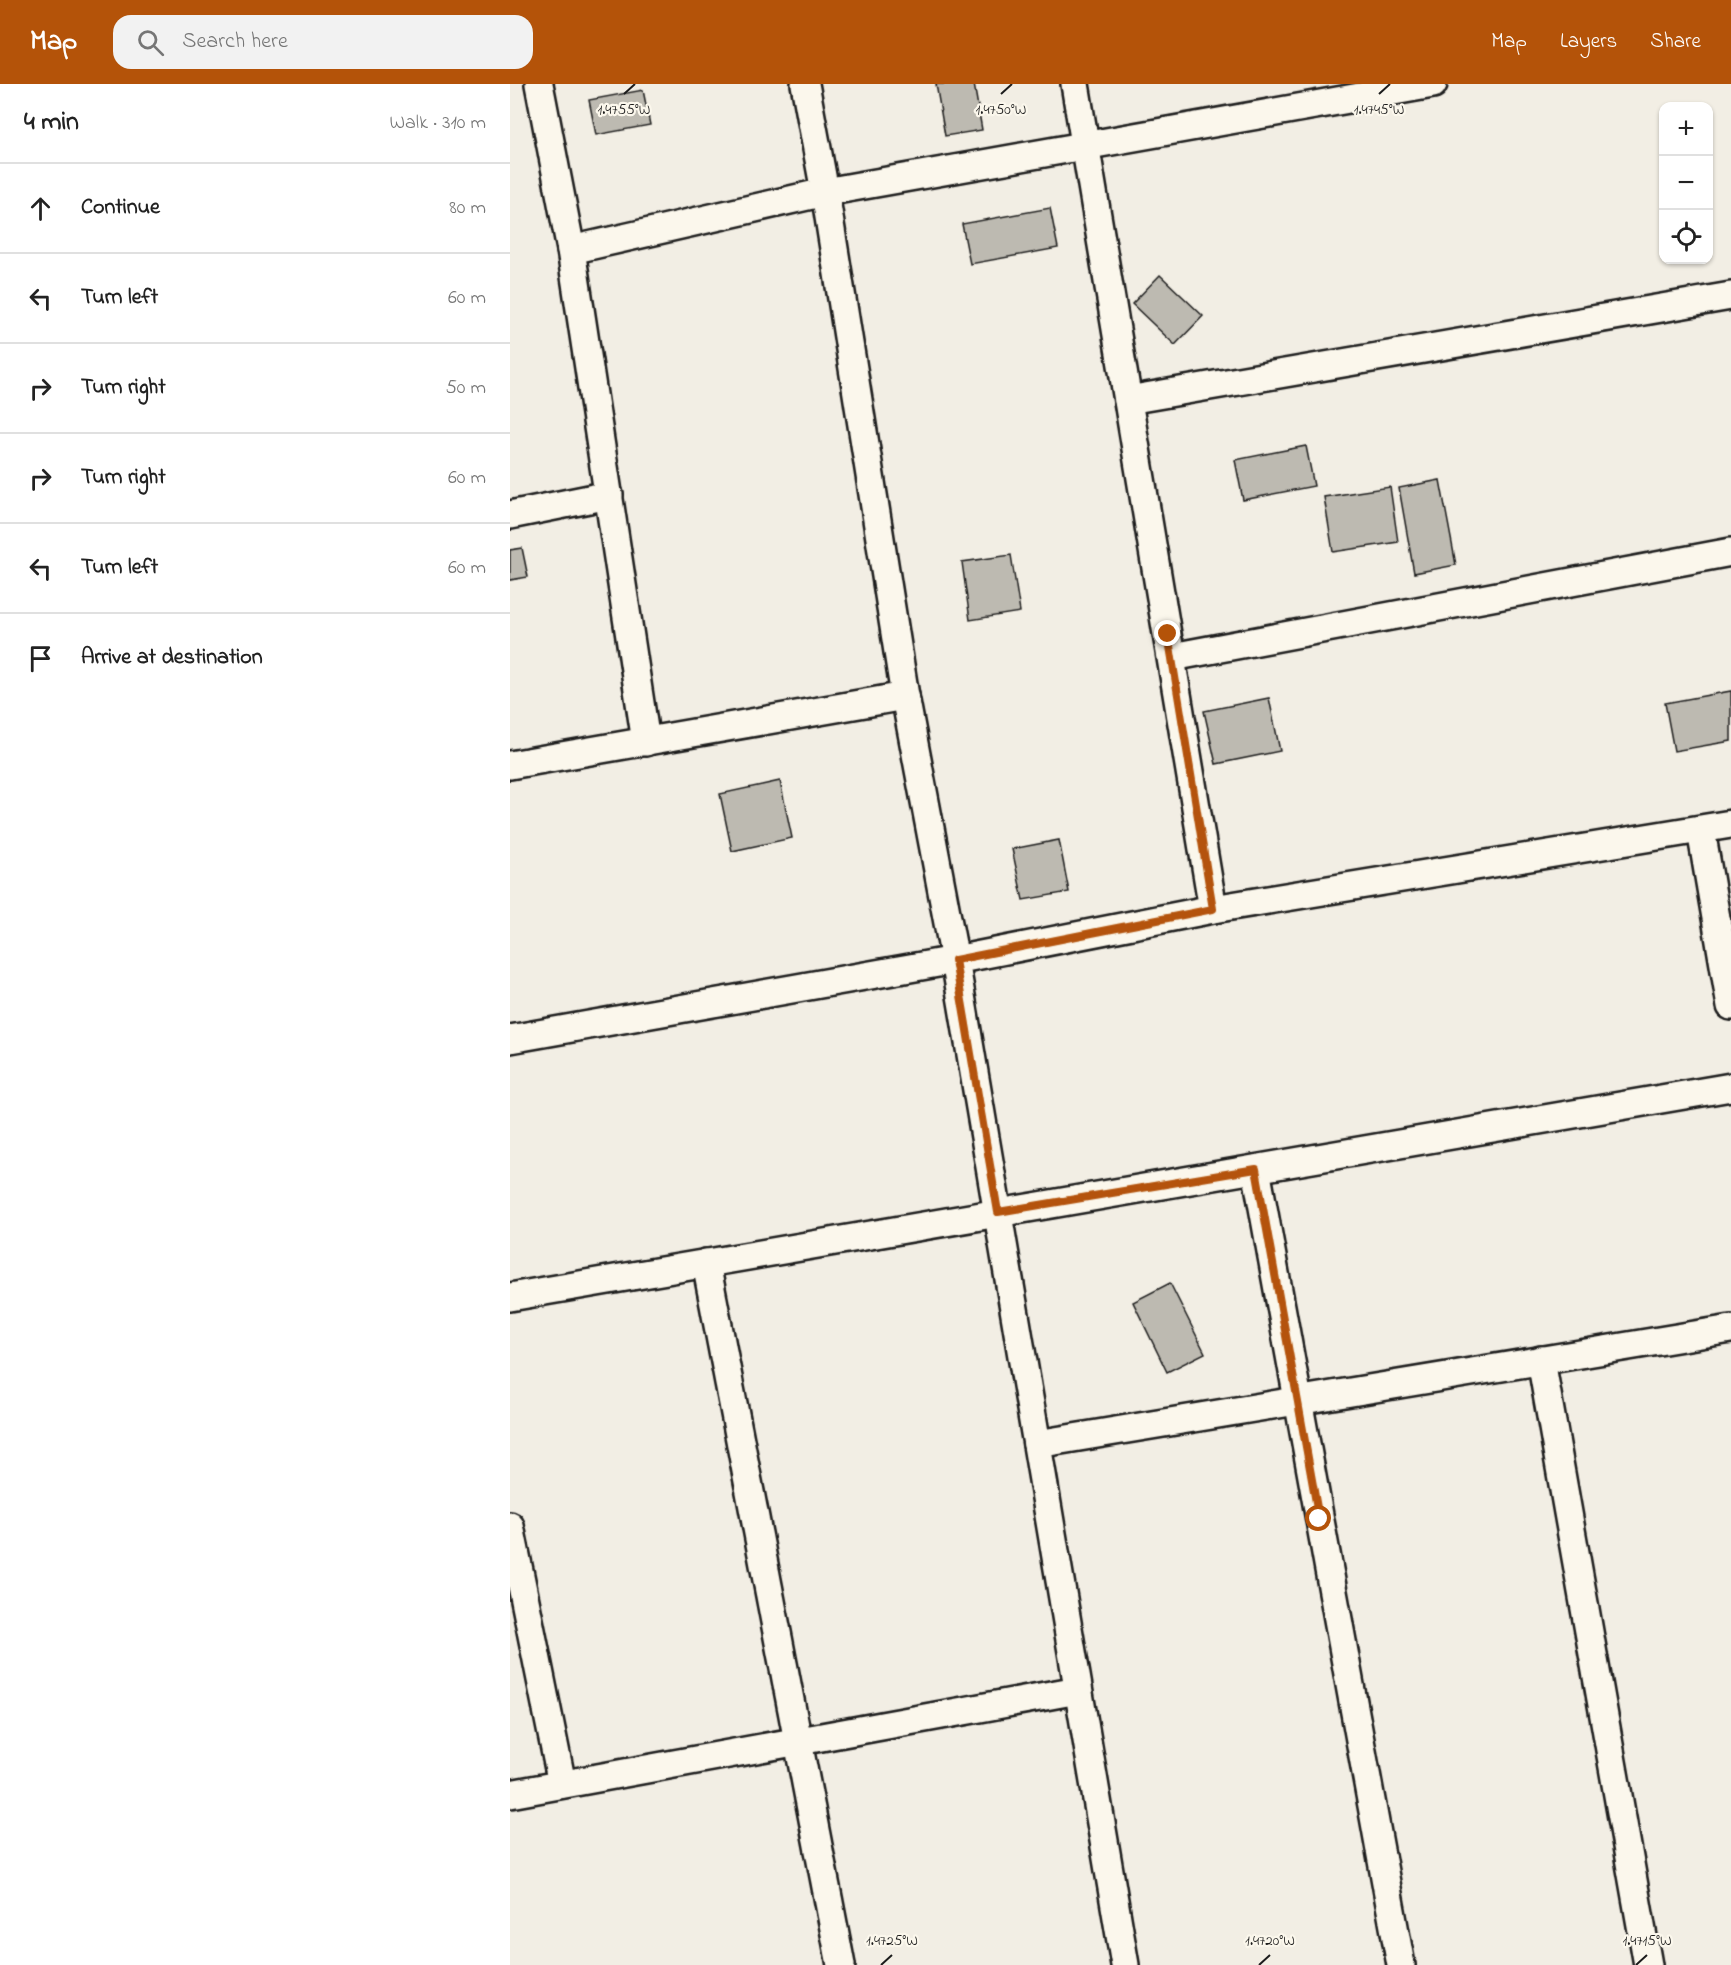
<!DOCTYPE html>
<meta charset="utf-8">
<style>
:root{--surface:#fff;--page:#f2f2f2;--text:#222;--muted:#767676;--line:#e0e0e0;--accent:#b45309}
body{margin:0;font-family:"Indie Flower",sans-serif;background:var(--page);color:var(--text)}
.controls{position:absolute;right:18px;top:18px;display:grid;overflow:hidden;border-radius:12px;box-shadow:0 2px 4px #0004}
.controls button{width:54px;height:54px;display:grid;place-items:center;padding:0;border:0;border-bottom:2px solid var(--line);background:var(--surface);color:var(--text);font:30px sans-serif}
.stop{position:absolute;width:18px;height:18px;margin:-14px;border:4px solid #b45309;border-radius:50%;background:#fff}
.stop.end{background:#b45309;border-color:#fff;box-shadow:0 2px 6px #0008}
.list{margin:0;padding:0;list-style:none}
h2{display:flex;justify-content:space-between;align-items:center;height:78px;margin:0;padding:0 24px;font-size:26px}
h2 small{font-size:20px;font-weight:400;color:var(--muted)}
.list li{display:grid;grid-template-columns:39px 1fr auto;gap:18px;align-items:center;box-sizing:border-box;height:90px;padding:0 24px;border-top:2px solid var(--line)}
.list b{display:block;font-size:22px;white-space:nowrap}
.list em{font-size:20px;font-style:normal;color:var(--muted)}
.icon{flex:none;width:33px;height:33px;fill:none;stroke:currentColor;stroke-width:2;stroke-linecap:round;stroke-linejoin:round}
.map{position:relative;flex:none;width:1221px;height:1881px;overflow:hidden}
header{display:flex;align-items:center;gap:36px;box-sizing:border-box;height:84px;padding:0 30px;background:var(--accent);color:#fff}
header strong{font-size:28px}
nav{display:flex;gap:33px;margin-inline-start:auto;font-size:21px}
.search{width:420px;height:54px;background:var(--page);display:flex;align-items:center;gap:15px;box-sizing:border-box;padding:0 21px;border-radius:18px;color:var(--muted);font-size:22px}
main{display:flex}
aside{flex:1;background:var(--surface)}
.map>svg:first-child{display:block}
</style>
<header>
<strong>Map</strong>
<div class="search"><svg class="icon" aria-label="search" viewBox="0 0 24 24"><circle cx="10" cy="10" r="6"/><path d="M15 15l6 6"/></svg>Search here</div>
<nav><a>Map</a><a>Layers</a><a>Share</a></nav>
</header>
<main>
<aside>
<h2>4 min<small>Walk · 310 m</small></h2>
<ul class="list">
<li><svg class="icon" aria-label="ahead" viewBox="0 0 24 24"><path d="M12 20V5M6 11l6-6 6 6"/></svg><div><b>Continue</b></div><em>80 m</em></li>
<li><svg class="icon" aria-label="left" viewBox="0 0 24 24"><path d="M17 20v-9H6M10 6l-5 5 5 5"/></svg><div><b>Turn left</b></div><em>60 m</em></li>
<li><svg class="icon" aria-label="right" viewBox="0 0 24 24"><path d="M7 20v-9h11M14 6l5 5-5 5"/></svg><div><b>Turn right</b></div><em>50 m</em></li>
<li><svg class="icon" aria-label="right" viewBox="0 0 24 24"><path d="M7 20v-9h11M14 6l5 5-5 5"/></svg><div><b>Turn right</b></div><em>60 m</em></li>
<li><svg class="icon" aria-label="left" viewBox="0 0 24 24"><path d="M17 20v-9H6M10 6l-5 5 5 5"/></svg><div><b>Turn left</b></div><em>60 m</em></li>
<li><svg class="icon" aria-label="arrive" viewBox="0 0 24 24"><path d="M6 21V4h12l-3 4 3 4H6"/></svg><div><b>Arrive at destination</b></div></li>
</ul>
</aside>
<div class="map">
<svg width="1221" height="1881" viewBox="0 0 1221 1881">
<rect width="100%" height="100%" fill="#f2eee4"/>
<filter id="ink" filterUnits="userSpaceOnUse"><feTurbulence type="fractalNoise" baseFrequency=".0167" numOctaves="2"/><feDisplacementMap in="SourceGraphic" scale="12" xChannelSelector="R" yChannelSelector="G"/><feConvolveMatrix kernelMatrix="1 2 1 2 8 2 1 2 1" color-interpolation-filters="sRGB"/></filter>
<g filter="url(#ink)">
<g fill="#bdbab1" stroke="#1c1c1c" stroke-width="1.5">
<polygon points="426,0 464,0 472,46 435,52"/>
<polygon points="133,6 140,41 86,51 79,16"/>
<polygon points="540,124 548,164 460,180 452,140"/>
<polygon points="650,191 693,232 665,261 622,220"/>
<polygon points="796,362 804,402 733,416 725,376"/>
<polygon points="930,396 946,481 904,489 889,404"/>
<polygon points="880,403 888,458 823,468 814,413"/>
<polygon points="12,464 18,493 0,496 0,466"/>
<polygon points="501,471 510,528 460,536 452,478"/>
<polygon points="1221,607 1221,657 1164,667 1155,619"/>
<polygon points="759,614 770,667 706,680 694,627"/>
<polygon points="270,697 282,754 222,767 210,710"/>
<polygon points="549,756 559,808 513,816 502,765"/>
<polygon points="660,1199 695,1269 657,1288 623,1218"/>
</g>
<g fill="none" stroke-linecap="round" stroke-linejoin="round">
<g stroke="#1c1c1c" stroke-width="32">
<g id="minor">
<polyline points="29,0 61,166 136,658"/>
<polyline points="295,0 315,108 395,612 445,876 615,1881"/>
<polyline points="565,0 703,825"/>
<polyline points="61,166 315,108 923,0"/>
<polyline points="618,316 1221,212"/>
<polyline points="0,431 99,411"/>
<polyline points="662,573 1221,468"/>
<polyline points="0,681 395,612"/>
<polyline points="1191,746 1221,922"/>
<polyline points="0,955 445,876 703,825 1221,740"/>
<polyline points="746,1085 891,1881"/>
<polyline points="196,1179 331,1881"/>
<polyline points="0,1213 1221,1003"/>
<polyline points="1031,1276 1138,1881"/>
<polyline points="527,1360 1221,1245"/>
<polyline points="0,1442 52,1700"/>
<polyline points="0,1710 568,1606"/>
</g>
</g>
<use href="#minor" stroke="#fbf7ec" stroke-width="27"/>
</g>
</g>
<g fill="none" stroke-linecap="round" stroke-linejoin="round" filter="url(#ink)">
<polyline stroke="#b45309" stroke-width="8" points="658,550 703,825 445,876 488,1128 746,1085 809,1435"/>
</g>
<path fill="none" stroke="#1c1c1c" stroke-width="2" d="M114 10 125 0M491 10 502 0M869 10 880 0M371 1881 382 1871M749 1881 760 1871M1126 1881 1137 1871"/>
<g font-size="15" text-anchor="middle" fill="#1c1c1c" stroke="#fbf7ec" stroke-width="4.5" stroke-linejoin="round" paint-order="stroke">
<text x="114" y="30">1.4755°W</text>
<text x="491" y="30">1.4750°W</text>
<text x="869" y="30">1.4745°W</text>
<text x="382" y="1861">1.4725°W</text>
<text x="760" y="1861">1.4720°W</text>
<text x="1137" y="1861">1.4715°W</text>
</g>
</svg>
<div class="controls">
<button>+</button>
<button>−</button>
<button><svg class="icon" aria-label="locate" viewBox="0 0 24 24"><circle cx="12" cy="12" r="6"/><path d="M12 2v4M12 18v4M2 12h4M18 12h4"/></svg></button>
</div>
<div class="stop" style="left:809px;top:1435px"></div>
<div class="stop end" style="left:658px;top:550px"></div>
</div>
</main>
